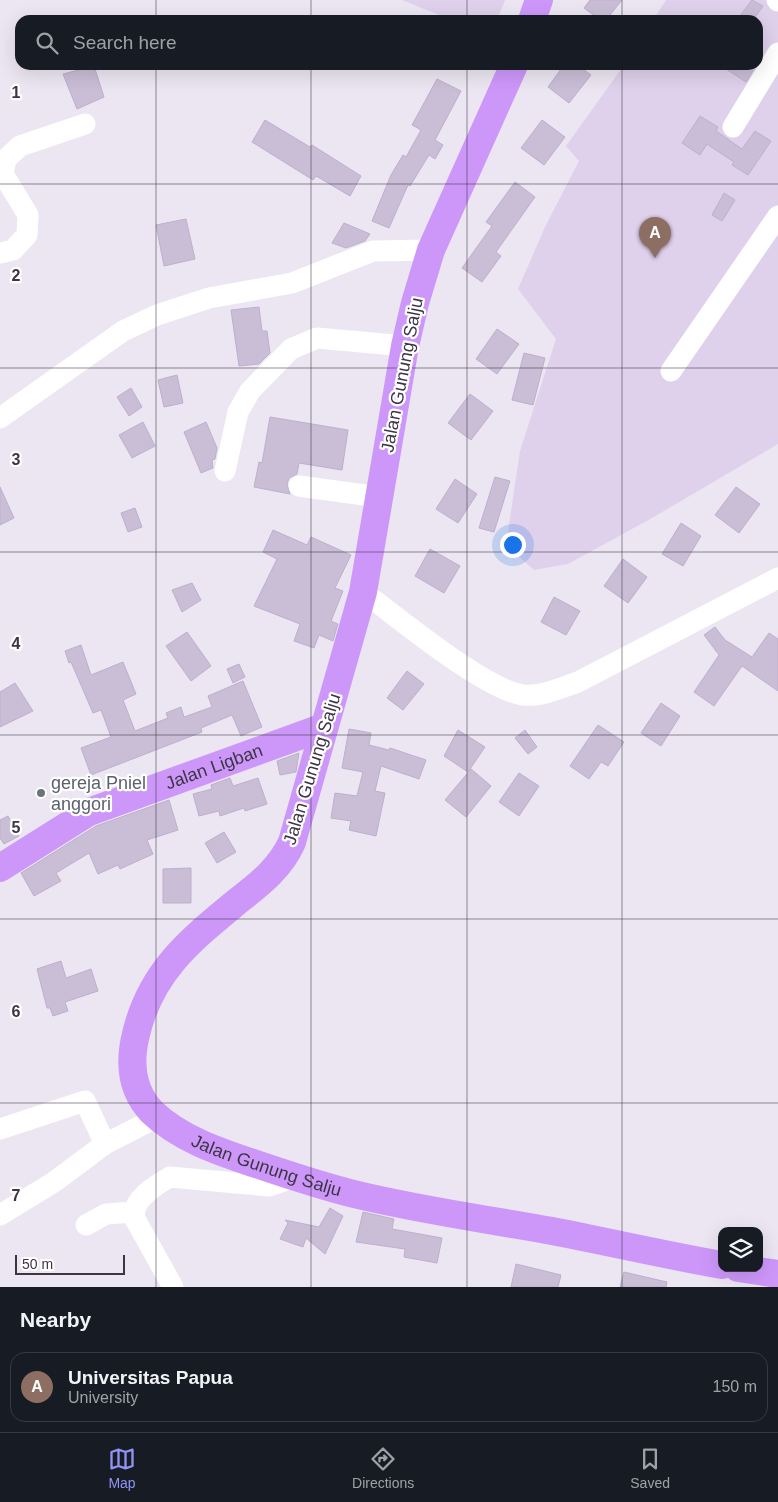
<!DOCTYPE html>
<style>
:root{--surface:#171b24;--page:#242831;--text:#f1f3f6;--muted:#9ea1a6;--line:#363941;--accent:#9294f4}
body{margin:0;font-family:Arial,sans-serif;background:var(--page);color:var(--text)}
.controls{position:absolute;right:15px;bottom:15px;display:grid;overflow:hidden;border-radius:10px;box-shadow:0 5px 20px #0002}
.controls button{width:45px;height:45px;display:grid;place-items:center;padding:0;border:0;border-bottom:1px solid var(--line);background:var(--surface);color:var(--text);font:25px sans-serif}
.scale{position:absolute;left:15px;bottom:12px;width:110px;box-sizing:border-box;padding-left:5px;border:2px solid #3c3544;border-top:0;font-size:14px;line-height:18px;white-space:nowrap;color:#3c3544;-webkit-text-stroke:4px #fff;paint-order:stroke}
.you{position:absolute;left:512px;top:544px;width:18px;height:18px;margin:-12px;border:4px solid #fff;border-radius:50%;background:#1a73e8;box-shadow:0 0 0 8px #1a73e833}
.badge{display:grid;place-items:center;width:32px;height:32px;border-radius:50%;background:var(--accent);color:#fff;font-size:16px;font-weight:700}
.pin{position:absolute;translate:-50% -41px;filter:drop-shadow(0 1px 2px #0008)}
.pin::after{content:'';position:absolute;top:26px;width:18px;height:15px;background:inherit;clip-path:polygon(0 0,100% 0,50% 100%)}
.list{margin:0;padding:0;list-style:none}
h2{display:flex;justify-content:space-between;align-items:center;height:65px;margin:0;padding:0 20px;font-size:21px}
h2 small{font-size:16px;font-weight:400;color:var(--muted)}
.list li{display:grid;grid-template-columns:32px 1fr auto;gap:15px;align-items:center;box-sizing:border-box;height:70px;margin:0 10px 10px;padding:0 10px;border:1px solid var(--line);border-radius:15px}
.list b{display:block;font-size:19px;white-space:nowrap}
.list p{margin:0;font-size:16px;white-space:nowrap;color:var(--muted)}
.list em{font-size:16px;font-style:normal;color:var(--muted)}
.icon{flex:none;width:28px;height:28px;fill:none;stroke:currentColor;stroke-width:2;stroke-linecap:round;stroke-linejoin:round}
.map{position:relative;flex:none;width:778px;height:1287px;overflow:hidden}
.search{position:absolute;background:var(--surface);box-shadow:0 5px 20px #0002;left:15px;right:15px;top:15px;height:55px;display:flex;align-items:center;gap:12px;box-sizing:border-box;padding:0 18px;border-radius:15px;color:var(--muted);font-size:19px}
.sheet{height:145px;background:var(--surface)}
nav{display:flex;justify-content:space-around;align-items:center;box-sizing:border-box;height:70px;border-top:1px solid var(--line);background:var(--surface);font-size:14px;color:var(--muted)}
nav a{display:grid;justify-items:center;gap:2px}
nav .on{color:var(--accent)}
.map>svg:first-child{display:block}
</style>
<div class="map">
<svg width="778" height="1287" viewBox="0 0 778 1287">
<rect width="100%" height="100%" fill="#ece6f2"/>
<g fill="#dfd0eb">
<polygon points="402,0 505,0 497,20 451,20"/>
<polygon points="666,0 778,0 778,444 652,518 568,564 534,570 506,545 520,451 556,339 518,289 545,227 579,161 566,146 624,65 758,65 758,20 653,20"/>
</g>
<g fill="#c9bed6" stroke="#bdafce">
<polygon points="590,0 622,0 606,20 600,20 584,8"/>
<polygon points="752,0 763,6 753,20 737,20"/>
<polygon points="564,65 578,65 591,75 569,103 548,87"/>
<polygon points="720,65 756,65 746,82"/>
<polygon points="94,66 104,97 77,109 63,74"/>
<polygon points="437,79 461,91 435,140 443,145 435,159 429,155 410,186 408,185 389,228 372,221 391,175 403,155 406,157 421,130 412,125"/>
<polygon points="700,116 718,127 716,131 742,149 755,131 771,141 748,175 732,165 734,162 707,144 700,155 682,143"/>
<polygon points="265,120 310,147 312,145 361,176 350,196 316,176 313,180 252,142"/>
<polygon points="542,120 565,137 544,165 521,148"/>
<polygon points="515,182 535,197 496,252 501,256 482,282 462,268 492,226 486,222"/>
<polygon points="724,193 735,200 722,221 712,215"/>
<polygon points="186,219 195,259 164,266 156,225"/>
<polygon points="344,223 370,234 365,241 346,248 332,243"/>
<polygon points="259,307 262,331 267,331 270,353 259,364 239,366 231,310"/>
<polygon points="497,329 519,344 497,374 476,359"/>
<polygon points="524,353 545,358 533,405 512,400"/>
<polygon points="177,375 183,403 164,407 158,380"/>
<polygon points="131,388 142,407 129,416 117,397"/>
<polygon points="470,394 493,411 471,440 448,423"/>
<polygon points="270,417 348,430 342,470 299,463 297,474 289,478 287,484 290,494 254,487 259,462 262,463"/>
<polygon points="143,422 155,446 132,458 119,435"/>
<polygon points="206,422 217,448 215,459 212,460 213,468 201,473 184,432"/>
<polygon points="495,477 510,481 494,532 479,528"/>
<polygon points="455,479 477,494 458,523 436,509"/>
<polygon points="0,487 14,518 0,525"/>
<polygon points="736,487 760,504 739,533 715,515"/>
<polygon points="135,508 142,527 128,532 121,513"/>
<polygon points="681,523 701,536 683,566 662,554"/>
<polygon points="273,530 307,545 311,537 351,555 335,588 343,591 331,621 338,624 333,641 319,635 314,648 294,641 300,624 254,606 277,559 263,552"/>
<polygon points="430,549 460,566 444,593 415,576"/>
<polygon points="623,559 647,577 628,603 604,586"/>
<polygon points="192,583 201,600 182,612 172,590"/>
<polygon points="554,597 580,611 566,635 541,622"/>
<polygon points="715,627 725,640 752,657 769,633 778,639 778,691 742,666 714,706 694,692 719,655 704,635"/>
<polygon points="187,632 211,666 191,681 166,646"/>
<polygon points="81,645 91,675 123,662 136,694 123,700 135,731 168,718 166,713 181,707 184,717 212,707 208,696 243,681 262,727 241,736 232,715 201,728 202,732 91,775 81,748 111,737 101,710 93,713 71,662 69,663 65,651"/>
<polygon points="239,664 245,677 233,683 227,669"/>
<polygon points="407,671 424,684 403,710 387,698"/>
<polygon points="15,683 33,711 0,727 0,692"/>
<polygon points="661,703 680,716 661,746 641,733"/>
<polygon points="598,725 624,742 608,766 601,762 589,779 570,766"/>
<polygon points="349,729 371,733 369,745 389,750 390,748 426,760 419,779 381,766 375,791 385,793 376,836 349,830 351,821 331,818 335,793 357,796 363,772 342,768"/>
<polygon points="458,730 485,747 468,772 444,756"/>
<polygon points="525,730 537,747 528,754 515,738"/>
<polygon points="299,753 296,772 280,775 277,761"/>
<polygon points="471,769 491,786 466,817 445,800"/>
<polygon points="519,773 539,786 519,816 499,802"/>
<polygon points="230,778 233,786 258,778 267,804 245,811 244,808 220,816 219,811 199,816 193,794 212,789 211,785"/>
<polygon points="169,800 178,830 147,840 153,854 120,869 118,865 98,874 89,853 56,873 61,881 34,896 21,873 96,826"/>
<polygon points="8,816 19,836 4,844 0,838 0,820"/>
<polygon points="224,832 236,852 217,863 205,843"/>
<polygon points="191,868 191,903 163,903 163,869"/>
<polygon points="61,961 66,978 91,969 98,991 65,1002 68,1011 53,1016 50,1008 47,1008 37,969"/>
<polygon points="330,1208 343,1216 325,1254 306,1238 303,1247 280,1239 288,1223 285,1220 319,1227"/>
<polygon points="363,1212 394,1219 392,1229 442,1238 437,1263 404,1257 405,1249 356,1242"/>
<polygon points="516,1264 561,1275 558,1287 511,1287"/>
<polygon points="624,1272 667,1282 666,1287 620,1287"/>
</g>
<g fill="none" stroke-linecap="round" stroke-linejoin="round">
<g stroke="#fff" stroke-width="21">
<polyline points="777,0 778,1"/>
<polyline points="733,127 778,53"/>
<polyline points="0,253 13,250 27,235 28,215 3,174 6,159 20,146 85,124"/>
<polyline points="671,371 778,216"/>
<polyline points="0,418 123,331 157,315 209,298 292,283 373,251 431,250"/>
<polyline points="225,471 238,412 250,391 291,349 317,338 405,346"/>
<polyline points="299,486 379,497"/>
<path d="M363 592C398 617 483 689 523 695 541 697 561 688 578 682L778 578"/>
<polyline points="0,1129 85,1101 105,1144"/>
<polyline points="0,1215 54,1182 105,1144 158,1117"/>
<polyline points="86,1225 106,1214 133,1212"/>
<path d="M173 1287 135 1219C130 1200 156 1185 170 1177L269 1186 295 1177"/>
</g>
<g stroke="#cd97fa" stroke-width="28">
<polyline points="532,20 539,0"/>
<path id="s1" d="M514 65 431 250 415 303 405 346 363 592 292 842C281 867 261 883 239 900 192 939 151 970 136 1034 129 1062 131 1090 152 1112 180 1139 220 1152 256 1164 289 1175 321 1186 354 1194 419 1210 486 1219 552 1231 609 1242 665 1255 722 1265"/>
<path id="s2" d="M0 868 89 812 324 727"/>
<polyline points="738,1268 778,1274"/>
</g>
</g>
<path fill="none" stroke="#3c3544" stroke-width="1" stroke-opacity="0.55" d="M156 0V20M311 0V20M467 0V20M622 0V20M156 65V1287M311 65V1287M467 65V1287M622 65V1287M0 184H778M0 368H778M0 552H778M0 735H778M0 919H778M0 1103H778"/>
<circle fill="#6b7280" stroke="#fff" stroke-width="2" cx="41" cy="793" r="5"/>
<g text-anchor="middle" stroke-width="4.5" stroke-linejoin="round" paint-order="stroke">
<g font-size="18" fill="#3c3544" stroke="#fff">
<text transform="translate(402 375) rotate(-79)" y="6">Jalan Gunung Salju</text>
<text dy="6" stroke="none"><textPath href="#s2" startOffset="238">Jalan Ligban</textPath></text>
<text transform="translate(312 769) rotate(-73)" y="6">Jalan Gunung Salju</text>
<text dy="6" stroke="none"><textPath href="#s1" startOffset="1275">Jalan Gunung Salju</textPath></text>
</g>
<g font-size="18" fill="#5b616d" stroke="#fff" text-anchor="start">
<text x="51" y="789">gereja Pniel<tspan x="51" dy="21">anggori</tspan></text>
</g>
</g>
<g font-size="16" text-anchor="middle" font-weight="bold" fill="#3c3544" stroke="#fff" stroke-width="4.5" stroke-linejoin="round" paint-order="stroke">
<text x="16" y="98">1</text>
<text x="16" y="281">2</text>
<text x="16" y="465">3</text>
<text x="16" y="649">4</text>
<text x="16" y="833">5</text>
<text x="16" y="1017">6</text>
<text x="16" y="1201">7</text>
</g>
</svg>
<div class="controls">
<button><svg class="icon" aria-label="layers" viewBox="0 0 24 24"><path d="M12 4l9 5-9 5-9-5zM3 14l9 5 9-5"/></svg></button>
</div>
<div class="scale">50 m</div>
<div class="you"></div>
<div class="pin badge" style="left:655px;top:258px;background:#8d6e63">A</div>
<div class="search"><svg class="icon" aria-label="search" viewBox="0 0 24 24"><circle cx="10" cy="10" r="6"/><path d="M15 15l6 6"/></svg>Search here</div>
</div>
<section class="sheet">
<h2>Nearby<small></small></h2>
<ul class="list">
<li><span class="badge" style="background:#8d6e63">A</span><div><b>Universitas Papua</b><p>University</p></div><em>150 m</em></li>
</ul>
</section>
<nav>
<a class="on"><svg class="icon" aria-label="map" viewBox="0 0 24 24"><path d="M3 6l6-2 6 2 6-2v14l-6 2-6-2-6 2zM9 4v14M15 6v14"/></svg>Map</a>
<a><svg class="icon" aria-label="directions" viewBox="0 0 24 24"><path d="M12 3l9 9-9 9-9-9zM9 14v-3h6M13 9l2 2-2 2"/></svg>Directions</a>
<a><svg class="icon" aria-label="saved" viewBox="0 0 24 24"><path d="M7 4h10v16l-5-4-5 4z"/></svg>Saved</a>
</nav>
